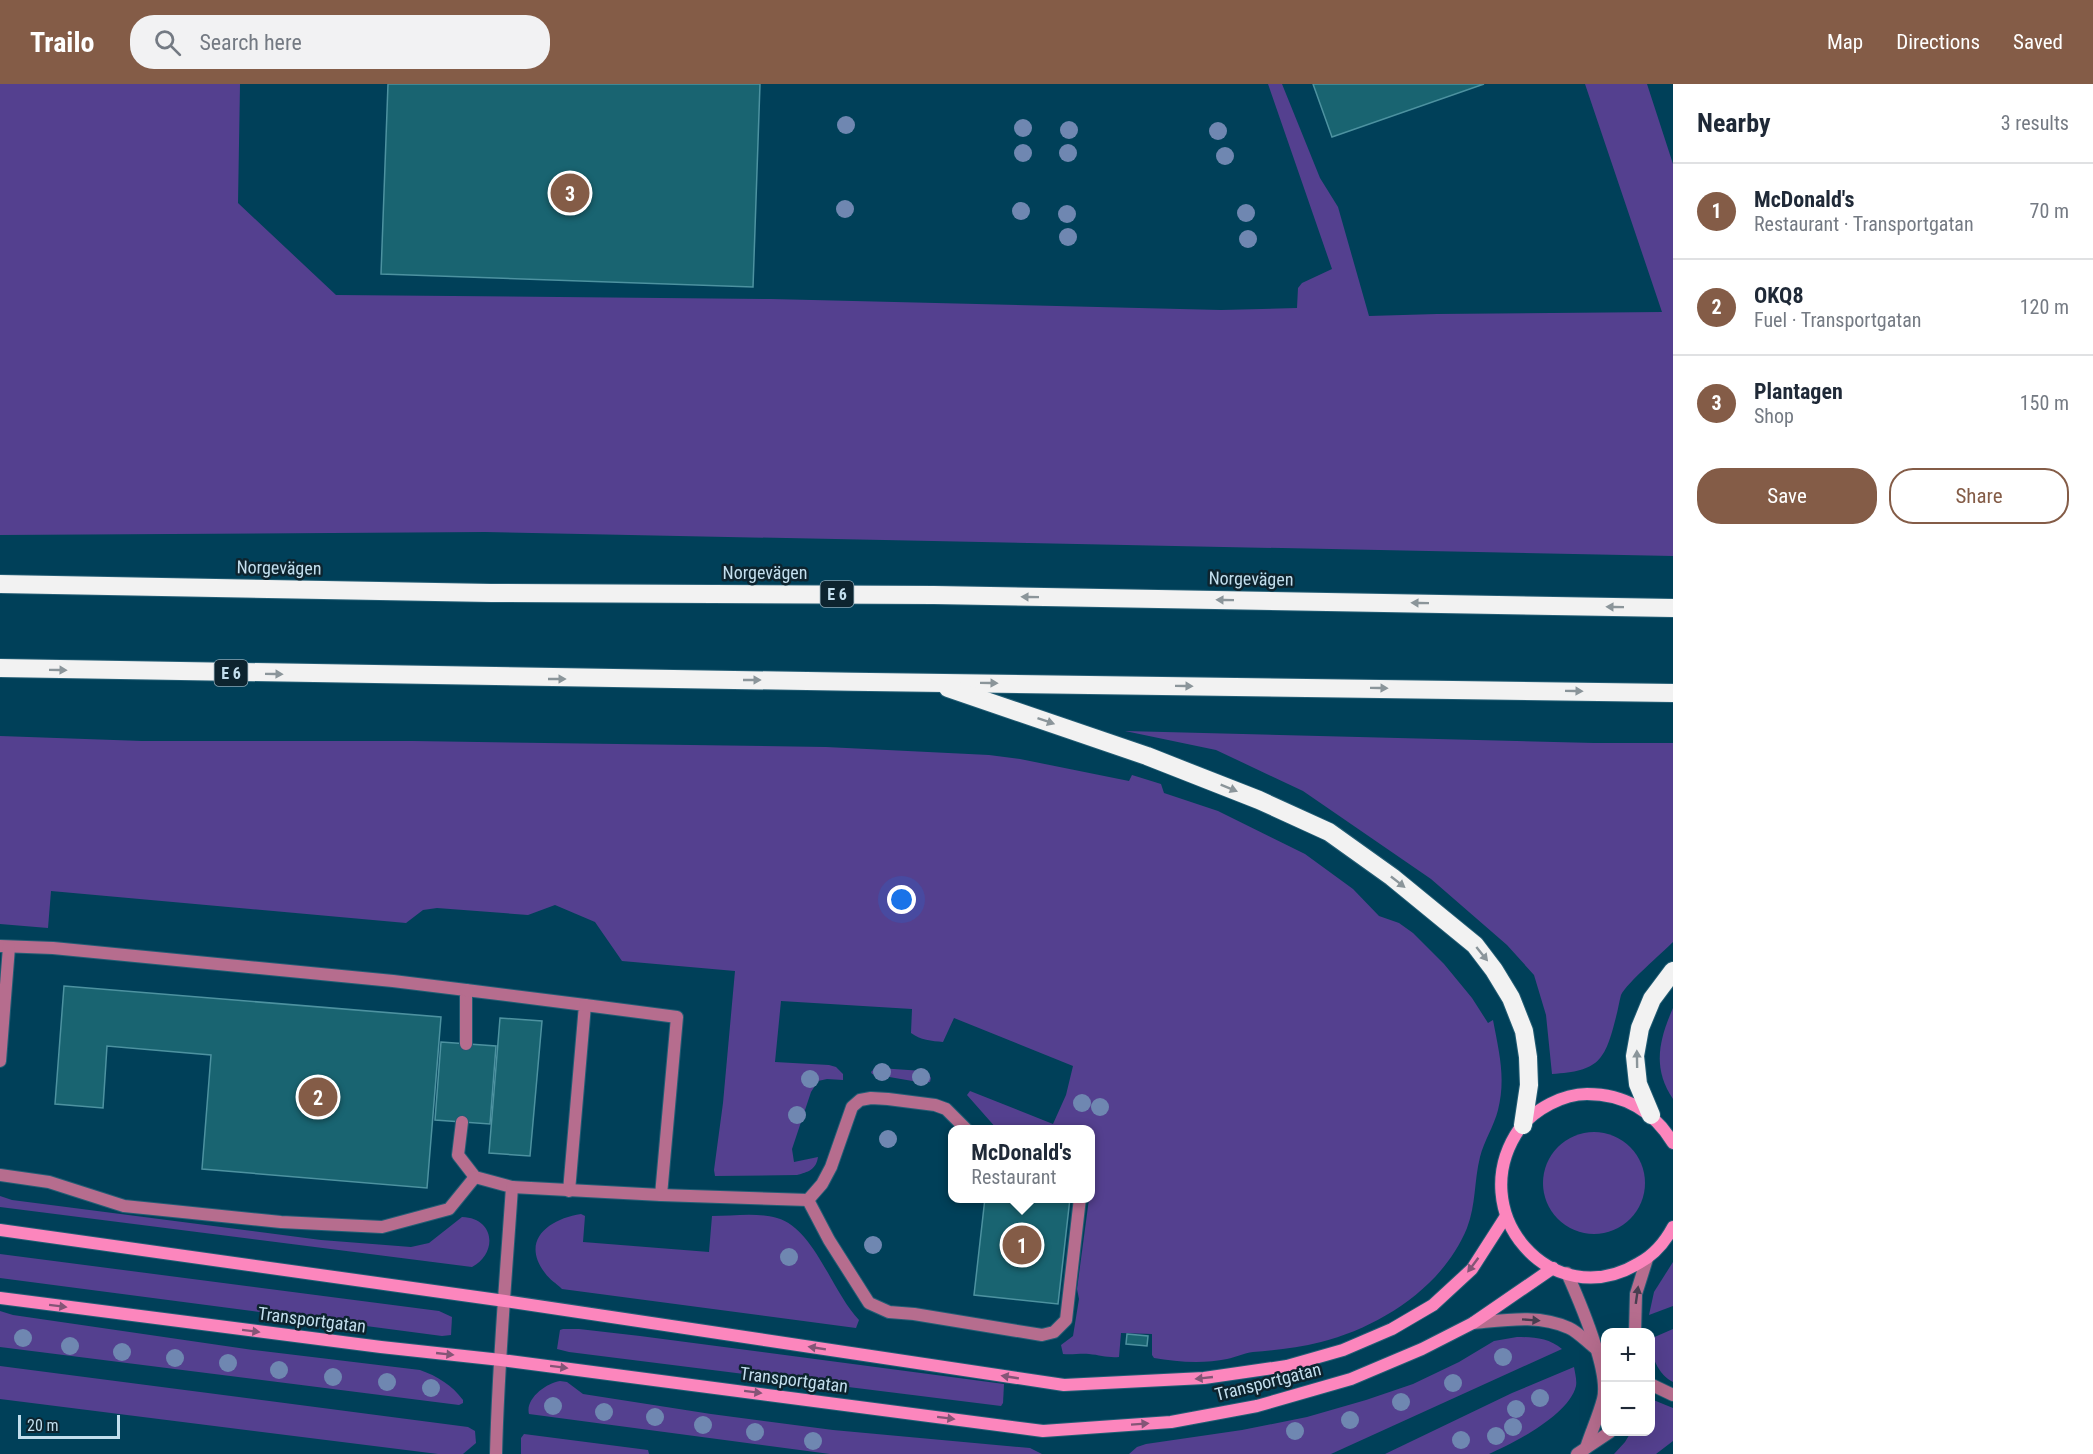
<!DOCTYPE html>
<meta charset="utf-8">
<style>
:root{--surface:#fff;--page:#f2f2f3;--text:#1f2937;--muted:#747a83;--line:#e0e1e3;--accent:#845c47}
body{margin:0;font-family:"Roboto Condensed",sans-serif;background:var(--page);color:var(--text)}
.controls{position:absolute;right:18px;bottom:18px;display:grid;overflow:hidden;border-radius:12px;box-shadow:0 6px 24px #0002}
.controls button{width:54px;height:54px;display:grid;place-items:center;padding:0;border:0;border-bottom:2px solid var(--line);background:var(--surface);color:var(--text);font:30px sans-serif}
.scale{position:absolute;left:18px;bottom:15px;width:102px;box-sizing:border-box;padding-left:6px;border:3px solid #c3dfee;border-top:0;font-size:16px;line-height:21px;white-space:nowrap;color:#c3dfee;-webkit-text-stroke:4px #0d242f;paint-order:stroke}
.you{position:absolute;left:902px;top:816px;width:21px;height:21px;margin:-15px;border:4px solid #fff;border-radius:50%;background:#1a73e8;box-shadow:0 0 0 9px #1a73e833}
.badge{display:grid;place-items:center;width:39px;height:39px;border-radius:50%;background:var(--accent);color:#fff;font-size:20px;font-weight:700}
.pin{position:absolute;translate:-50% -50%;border:3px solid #fff;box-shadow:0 2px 6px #0006}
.popup{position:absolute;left:948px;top:1041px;width:147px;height:78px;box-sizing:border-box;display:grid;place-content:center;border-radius:12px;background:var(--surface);filter:drop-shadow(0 2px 4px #0005);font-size:20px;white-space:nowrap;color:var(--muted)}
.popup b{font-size:22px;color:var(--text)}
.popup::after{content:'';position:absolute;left:50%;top:100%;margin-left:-12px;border:12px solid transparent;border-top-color:var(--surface)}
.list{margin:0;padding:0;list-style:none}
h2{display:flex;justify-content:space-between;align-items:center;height:78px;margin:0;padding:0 24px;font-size:26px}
h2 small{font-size:20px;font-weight:400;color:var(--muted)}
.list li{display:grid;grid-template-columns:39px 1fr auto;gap:18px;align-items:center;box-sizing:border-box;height:96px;padding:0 24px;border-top:2px solid var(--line)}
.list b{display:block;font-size:22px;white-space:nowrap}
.list p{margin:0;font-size:20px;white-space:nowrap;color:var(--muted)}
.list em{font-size:20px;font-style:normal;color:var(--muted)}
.actions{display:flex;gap:12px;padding:18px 24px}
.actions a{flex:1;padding:14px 0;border:2px solid var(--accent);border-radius:24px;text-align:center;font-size:21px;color:var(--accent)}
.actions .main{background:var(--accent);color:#fff}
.icon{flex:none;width:33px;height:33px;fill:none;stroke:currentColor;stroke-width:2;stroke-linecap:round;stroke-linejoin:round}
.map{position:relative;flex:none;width:1673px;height:1370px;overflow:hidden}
header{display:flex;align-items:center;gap:36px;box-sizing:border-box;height:84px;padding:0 30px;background:var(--accent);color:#fff}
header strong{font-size:28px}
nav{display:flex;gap:33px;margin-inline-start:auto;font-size:21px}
.search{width:420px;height:54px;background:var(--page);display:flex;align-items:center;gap:15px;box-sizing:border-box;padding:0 21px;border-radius:24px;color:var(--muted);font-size:22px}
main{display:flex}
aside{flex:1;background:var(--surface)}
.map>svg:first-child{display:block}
</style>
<header>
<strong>Trailo</strong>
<div class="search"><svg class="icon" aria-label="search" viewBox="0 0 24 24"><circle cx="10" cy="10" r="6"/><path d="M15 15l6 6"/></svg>Search here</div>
<nav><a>Map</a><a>Directions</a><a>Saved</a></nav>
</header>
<main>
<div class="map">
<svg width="1673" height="1370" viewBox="0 0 1673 1370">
<rect width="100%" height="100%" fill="#004059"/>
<g fill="#54408f">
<polygon points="0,0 240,0 238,119 336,211 771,215 1221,226 1297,224 1298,204 1302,199 1332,185 1268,0 1282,0 1320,94 1338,123 1369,232 1437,230 1662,228 1585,0 1647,0 1673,80 1673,472 485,448 0,451"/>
<path d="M1125 647 1594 659H1673V858C1662 869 1627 899 1621 911 1619 918 1618 926 1616 933 1605 977 1599 987 1552 990L1546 931 1534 891 1507 861 1431 795 1303 707 1216 666Z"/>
<path d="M0 652 142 657H413L826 663 989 671 1020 675 1129 697 1132 691 1161 700 1164 709 1218 727 1305 770 1353 805 1379 832 1399 839 1413 849 1444 880 1472 914 1488 939 1493 936C1499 968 1506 994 1498 1026 1494 1042 1484 1057 1480 1073 1474 1097 1476 1121 1467 1144 1443 1203 1380 1243 1321 1258 1298 1264 1276 1266 1253 1268 1244 1269 1236 1273 1227 1275 1204 1280 1176 1278 1154 1274L1152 1271V1250L1121 1249 1119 1273C1108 1274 1100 1271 1089 1270 1081 1269 1072 1271 1063 1270L1061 1261 1073 1252 1079 1215 1077 1205 1089 1115 1091 1114V1046L997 1045 967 1011 970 1007 1053 1040 1066 1011 1073 982 954 934 943 958C932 957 920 956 911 949L912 925 781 917 775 978 829 981 836 983 843 990V996L827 995 818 997 811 1008 792 1065 794 1078 818 1073C816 1086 808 1088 797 1091L715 1092 714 1086 723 1019 735 887 622 877 595 838 555 821 528 831 437 824 423 826 406 839 51 807 48 844 0 840Z"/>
<path d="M1673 924V1015C1652 984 1659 956 1673 924Z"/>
<polygon points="879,984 923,987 928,989 931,994 930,998 924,999 872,990 871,988 874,985"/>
<circle cx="1594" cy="1099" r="51"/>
<path d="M0 1112 12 1116 321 1156 411 1163 429 1159 462 1133C495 1134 498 1169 472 1183L0 1123Z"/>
<path d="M581 1130 585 1132 583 1158 709 1168 712 1132C733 1132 756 1128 777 1134 814 1144 832 1208 859 1236L856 1244 562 1205C557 1200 549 1195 545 1189 520 1156 549 1135 581 1130Z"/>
<polygon points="0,1170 439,1227 452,1233 451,1251 442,1252 0,1194"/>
<polygon points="1673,1178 1673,1222 1649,1231 1654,1208"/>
<path d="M0 1227 13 1231 253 1266 420 1286C437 1292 452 1301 463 1316V1319L459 1321 0 1263Z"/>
<polygon points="563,1245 579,1245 640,1252 1004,1300 1003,1319 1001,1322 569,1268 557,1265 560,1246"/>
<path d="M1673 1245V1298C1658 1291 1650 1270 1650 1255Z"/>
<path d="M1517 1253C1533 1253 1549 1254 1562 1265L1331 1370H1129L1137 1363 1146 1360 1242 1346 1307 1333 1366 1316 1413 1300 1459 1278 1494 1257Z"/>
<polygon points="0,1282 468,1343 475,1347 476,1359 463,1370 438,1370 0,1315"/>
<path d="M1574 1283C1575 1289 1577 1296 1576 1302 1569 1331 1514 1359 1489 1370H1385L1512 1309Z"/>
<path d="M560 1297 567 1298 583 1310 711 1330 833 1346 1030 1364 1042 1370H830L529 1330C525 1315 546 1299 560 1297Z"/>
<polygon points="1651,1315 1673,1324 1673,1357 1656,1370 1614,1370 1625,1358 1631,1348 1650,1348"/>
<polygon points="524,1350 648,1366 649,1370 521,1370 521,1354"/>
</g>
<g fill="#196471" stroke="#4d92a0" stroke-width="1.5">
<polygon points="388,0 760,0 753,203 381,190"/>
<polygon points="1313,0 1484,0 1332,53"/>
<polygon points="64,902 441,933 427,1104 202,1085 211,971 107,962 103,1024 55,1020"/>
<polygon points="500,934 542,937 530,1072 489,1069"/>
<polygon points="441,958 496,962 490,1040 435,1036"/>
<polygon points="985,1114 1070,1114 1058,1220 974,1211"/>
<polygon points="1127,1250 1148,1252 1147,1262 1126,1260"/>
</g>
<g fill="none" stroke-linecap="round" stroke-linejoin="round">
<g stroke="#235d74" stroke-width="14">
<g id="lane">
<polyline points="0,862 53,864 393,897 466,906 466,960"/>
<polyline points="466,906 585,921 569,1107"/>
<polyline points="585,921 677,933 661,1111"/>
<polyline points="0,977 9,863"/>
<path d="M462 1038 458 1071 475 1093 512 1103C506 1192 498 1281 496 1370"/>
<polyline points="0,1091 49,1098 124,1122 281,1138 382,1143 449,1125 475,1093"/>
<polyline points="512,1103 661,1111 808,1116 822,1100 831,1083 852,1023 860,1016 871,1014 888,1015 935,1021 946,1025 967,1046"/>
<polyline points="808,1116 829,1156 869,1219 889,1228 914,1230 1042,1251 1054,1248 1066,1236 1080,1114"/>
<path d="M1567 1189C1579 1216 1610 1287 1603 1315 1599 1331 1591 1348 1586 1364"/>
<path d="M1473 1239C1505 1236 1539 1230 1569 1244 1578 1248 1587 1258 1595 1264"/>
<polyline points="1635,1248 1636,1210 1647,1175"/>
<polyline points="1650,1300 1673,1311"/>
<polyline points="1577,1370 1610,1348"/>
</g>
</g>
<g stroke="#235d74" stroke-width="14">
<g id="secondary">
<path d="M1673 1059C1654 1027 1624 1010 1587 1010 1563 1010 1535 1025 1520 1044 1461 1128 1552 1232 1639 1179 1654 1171 1665 1158 1673 1143"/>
<polyline points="0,1146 505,1217 1064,1301 1204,1294 1287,1282 1343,1266 1392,1245 1433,1221 1472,1185 1506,1132"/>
<polyline points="0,1214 381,1263 501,1276 1043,1347 1171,1338 1257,1322 1351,1295 1422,1265 1473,1239 1553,1184"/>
</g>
</g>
<g stroke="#235d74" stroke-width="20">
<g id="highway">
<polyline points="0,500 491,509 934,511 1673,524"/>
<path d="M0 584C558 596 1115 600 1673 609"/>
<polyline points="948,604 1147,672 1259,716 1329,748 1392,793 1475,861 1494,886 1511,914 1524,947 1528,973 1529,1001 1523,1041"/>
<polyline points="1651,1031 1638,1000 1635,972 1640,944 1652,915 1673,887"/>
</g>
</g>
<use href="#lane" stroke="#b66d8e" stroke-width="12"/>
<use href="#secondary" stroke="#fc86bd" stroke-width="12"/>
<use href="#highway" stroke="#f2f2f2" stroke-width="18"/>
</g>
<g fill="#6f87b1">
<circle cx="846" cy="41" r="9"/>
<circle cx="1023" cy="44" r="9"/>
<circle cx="1069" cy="46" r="9"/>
<circle cx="1218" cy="47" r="9"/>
<circle cx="1023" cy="69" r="9"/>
<circle cx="1068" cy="69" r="9"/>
<circle cx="1225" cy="72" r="9"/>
<circle cx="845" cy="125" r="9"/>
<circle cx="1021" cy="127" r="9"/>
<circle cx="1246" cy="129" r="9"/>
<circle cx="1067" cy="130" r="9"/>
<circle cx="1068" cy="153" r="9"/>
<circle cx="1248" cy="155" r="9"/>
<circle cx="882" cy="988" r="9"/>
<circle cx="921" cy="993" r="9"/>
<circle cx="810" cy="995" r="9"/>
<circle cx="1082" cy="1019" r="9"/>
<circle cx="1100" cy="1023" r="9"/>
<circle cx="797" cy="1031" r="9"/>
<circle cx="888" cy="1055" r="9"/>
<circle cx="873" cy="1161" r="9"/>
<circle cx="789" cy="1173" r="9"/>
<circle cx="23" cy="1254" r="9"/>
<circle cx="70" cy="1262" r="9"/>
<circle cx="122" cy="1268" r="9"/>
<circle cx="1503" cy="1273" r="9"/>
<circle cx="175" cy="1274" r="9"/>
<circle cx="228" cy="1279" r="9"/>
<circle cx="279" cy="1286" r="9"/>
<circle cx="333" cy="1293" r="9"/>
<circle cx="387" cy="1298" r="9"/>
<circle cx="1453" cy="1299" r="9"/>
<circle cx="431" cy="1304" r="9"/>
<circle cx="1540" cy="1314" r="9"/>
<circle cx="1401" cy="1318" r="9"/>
<circle cx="553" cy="1322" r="9"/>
<circle cx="1516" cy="1325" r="9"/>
<circle cx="604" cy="1328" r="9"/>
<circle cx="655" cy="1333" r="9"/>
<circle cx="1350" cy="1336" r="9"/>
<circle cx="703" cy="1341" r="9"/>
<circle cx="1513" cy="1343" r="9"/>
<circle cx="1295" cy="1347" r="9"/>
<circle cx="755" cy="1348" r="9"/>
<circle cx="1496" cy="1352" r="9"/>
<circle cx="1461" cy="1356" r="9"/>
<circle cx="813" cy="1357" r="9"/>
</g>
<defs><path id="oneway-solid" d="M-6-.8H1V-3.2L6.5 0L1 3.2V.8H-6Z" transform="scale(1.5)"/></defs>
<g fill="#8b959a">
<use href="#oneway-solid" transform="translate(1030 513) rotate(-179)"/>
<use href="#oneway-solid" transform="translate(1225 516) rotate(-179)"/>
<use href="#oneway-solid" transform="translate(1420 519) rotate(-179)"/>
<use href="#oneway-solid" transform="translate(1615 523) rotate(-179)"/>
<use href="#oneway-solid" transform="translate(58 586) rotate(1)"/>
<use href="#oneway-solid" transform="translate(274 590) rotate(1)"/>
<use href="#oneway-solid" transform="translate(557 595)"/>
<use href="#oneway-solid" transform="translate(752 596)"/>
<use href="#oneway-solid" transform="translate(989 599) rotate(1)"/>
<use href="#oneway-solid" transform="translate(1184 602) rotate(1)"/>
<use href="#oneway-solid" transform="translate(1379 604) rotate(1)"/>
<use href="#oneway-solid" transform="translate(1574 607) rotate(1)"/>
<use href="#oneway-solid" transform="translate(1046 637) rotate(19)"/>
<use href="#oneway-solid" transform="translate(1229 704) rotate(22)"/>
<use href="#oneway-solid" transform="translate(1398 798) rotate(38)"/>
<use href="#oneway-solid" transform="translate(1482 870) rotate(51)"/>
<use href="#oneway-solid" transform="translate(1637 975) rotate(-91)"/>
</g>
<g fill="#845576">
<use href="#oneway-solid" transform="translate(1473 1181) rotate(127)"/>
<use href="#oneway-solid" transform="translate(58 1222) rotate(7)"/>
<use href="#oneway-solid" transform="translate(251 1247) rotate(7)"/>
<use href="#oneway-solid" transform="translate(817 1264) rotate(-171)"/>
<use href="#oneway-solid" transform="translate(445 1270) rotate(6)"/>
<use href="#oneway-solid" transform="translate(559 1283) rotate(7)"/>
<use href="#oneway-solid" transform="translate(1010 1293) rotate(-171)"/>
<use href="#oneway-solid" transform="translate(1204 1294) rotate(174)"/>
<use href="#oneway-solid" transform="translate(753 1308) rotate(7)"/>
<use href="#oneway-solid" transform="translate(946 1334) rotate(7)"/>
<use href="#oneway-solid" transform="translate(1140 1340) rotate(-4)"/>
</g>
<g fill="#483e50">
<use href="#oneway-solid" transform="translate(1637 1211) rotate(-82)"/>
<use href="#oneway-solid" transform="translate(1531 1236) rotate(4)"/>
</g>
<g text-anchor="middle" stroke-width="5" stroke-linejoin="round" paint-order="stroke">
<g fill="#0d242f" stroke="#8ca7b5" stroke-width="1.5">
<rect x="820.5" y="497" width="33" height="26" rx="4.5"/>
<rect x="214.5" y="576" width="33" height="26" rx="4.5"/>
</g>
<g font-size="16" font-weight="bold" fill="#c3dfee">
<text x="837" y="516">E 6</text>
<text x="231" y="595">E 6</text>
</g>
<g font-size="18" fill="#c3dfee" stroke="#0d242f">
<text transform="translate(279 484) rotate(1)" y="6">Norgevägen</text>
<text x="765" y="495">Norgevägen</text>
<text transform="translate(1251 495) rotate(1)" y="6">Norgevägen</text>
<text transform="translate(312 1236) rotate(7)" y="6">Transportgatan</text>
<text transform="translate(794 1296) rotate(7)" y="6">Transportgatan</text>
<text transform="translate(1268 1298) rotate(-14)" y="6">Transportgatan</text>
</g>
</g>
</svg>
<div class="controls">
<button>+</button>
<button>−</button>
</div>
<div class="scale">20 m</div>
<div class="you"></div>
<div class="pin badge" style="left:1022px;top:1161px">1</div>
<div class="popup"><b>McDonald's</b>Restaurant</div>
<div class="pin badge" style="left:318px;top:1013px">2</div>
<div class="pin badge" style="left:570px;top:109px">3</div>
</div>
<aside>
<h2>Nearby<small>3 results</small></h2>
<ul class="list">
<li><span class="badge">1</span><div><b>McDonald's</b><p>Restaurant · Transportgatan</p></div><em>70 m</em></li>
<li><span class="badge">2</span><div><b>OKQ8</b><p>Fuel · Transportgatan</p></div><em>120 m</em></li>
<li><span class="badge">3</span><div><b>Plantagen</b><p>Shop</p></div><em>150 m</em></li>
</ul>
<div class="actions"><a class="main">Save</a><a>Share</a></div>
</aside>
</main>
